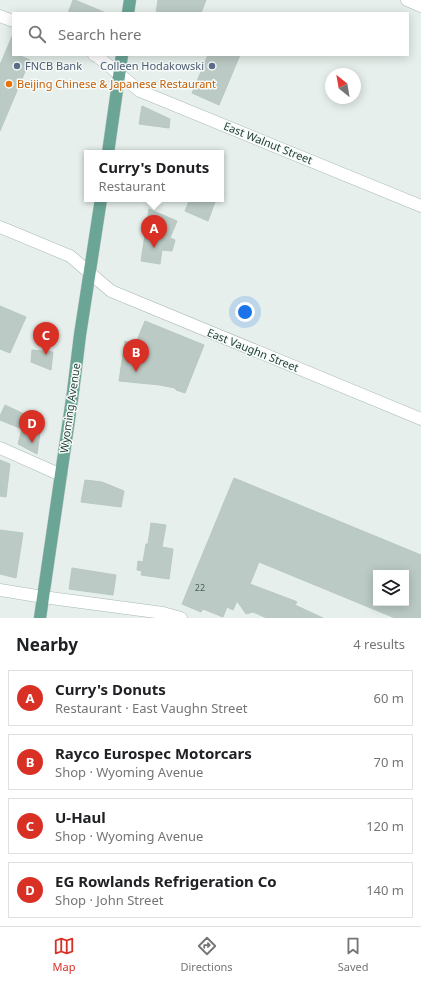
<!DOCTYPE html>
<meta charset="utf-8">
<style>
:root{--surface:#fff;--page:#f6f6f6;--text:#202124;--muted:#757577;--line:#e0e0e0;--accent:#d93025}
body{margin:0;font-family:"Noto Sans",sans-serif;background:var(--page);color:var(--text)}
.controls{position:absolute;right:12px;bottom:12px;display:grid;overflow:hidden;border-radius:0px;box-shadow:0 2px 10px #0003}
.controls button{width:36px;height:36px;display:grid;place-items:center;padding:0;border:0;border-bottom:1px solid var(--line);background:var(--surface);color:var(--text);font:20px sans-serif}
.compass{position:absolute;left:325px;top:68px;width:36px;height:36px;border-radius:50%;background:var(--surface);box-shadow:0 2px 10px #0003;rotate:329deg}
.you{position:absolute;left:245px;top:312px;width:14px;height:14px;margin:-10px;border:3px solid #fff;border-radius:50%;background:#1a73e8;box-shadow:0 0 0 6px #1a73e833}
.badge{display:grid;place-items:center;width:26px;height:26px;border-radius:50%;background:var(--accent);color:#fff;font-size:13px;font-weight:700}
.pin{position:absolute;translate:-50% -33px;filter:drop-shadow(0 1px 2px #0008)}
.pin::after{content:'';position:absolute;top:21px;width:14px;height:12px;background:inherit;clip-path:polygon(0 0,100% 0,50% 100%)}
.popup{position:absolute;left:84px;top:150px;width:140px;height:52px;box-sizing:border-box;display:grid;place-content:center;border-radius:0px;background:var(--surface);filter:drop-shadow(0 1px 3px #0005);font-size:13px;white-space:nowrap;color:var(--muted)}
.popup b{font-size:15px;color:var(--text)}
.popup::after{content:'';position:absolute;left:50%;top:100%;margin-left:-8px;border:8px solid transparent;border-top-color:var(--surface)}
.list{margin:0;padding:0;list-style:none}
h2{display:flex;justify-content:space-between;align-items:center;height:52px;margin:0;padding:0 16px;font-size:17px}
h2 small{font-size:13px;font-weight:400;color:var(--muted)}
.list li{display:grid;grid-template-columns:26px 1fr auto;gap:12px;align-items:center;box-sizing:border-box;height:56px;margin:0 8px 8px;padding:0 8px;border:1px solid var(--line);border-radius:0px}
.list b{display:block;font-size:15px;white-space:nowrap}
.list p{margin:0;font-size:13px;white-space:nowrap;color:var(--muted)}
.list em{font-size:13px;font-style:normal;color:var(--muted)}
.icon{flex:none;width:22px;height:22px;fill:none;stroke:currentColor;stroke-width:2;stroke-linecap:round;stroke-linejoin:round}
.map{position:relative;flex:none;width:421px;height:618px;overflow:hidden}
.search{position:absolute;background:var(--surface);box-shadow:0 2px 10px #0003;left:12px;right:12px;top:12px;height:44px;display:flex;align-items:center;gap:10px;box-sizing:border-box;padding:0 14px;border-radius:0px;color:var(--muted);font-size:15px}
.sheet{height:308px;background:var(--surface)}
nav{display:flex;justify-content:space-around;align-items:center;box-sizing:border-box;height:56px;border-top:1px solid var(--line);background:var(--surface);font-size:11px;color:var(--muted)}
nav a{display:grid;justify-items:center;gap:2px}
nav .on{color:var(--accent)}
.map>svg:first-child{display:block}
</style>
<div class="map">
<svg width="421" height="618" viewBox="0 0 421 618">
<rect width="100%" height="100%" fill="#e6efeb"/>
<g fill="#bbcac4" stroke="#b8c9c2" fill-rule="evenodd">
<polygon points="73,0 75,0 106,13 68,13"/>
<polygon points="158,0 206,0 201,13 156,13"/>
<polygon points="13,34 13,55 18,55 30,60 0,131 0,65"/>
<polygon points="208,55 240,55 219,105 192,93"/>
<polygon points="142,106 170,119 169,128 139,124"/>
<polygon points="190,199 216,199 208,221 185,211"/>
<polygon points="149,209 177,221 170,238 175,240 172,251 162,250 160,264 141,261"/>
<polygon points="0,306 26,317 10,353 0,349"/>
<polygon points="145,321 204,345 185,393 176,390 175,388 160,385 119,381 125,341 135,345"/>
<polygon points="32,350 53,352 51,370 31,362"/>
<polygon points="5,405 24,414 42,418 37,454 18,444 22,429 0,420 0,416"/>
<polygon points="0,460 10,464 6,497 0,496"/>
<path d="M234 478 421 555V618H395L259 562 250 584 295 601 297 602 295 605 323 618H267L253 612 246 614 237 601 233 610 227 607 223 617 203 609 201 612 182 604ZM376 573H406V603H376Z"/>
<polygon points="85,480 102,482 124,491 121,507 81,502"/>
<polygon points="151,523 166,525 162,547 173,549 169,579 141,575 142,571 137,570 138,561 143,562 146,544 148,544"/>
<polygon points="0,530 23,533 16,578 0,574"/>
<polygon points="72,568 116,575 113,595 69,589"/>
</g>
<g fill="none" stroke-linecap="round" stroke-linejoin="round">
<g stroke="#a8b8b2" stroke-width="13">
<g id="minor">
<polyline points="407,0 421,6"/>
<polyline points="0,16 13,21"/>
<polyline points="94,55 98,57 140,91 421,206"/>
<polyline points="0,227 70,256 111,291 421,419"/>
<polyline points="0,448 61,475"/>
<polyline points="43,597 163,613 181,618"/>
</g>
</g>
<g stroke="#a4bbb3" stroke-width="13">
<polyline id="secondary" points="0,590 43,597"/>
</g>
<g stroke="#c2cac8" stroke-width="13">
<g id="primary">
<polyline points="128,13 130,0"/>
<polyline points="108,153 122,55"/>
<polyline points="40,618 73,392 80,335 101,199"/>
</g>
</g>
<use href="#minor" stroke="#fff" stroke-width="12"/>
<use href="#secondary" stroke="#fff" stroke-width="12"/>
<use href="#primary" stroke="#6aa596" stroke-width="12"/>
</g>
<g fill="#5c6f8a" stroke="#f7fbf9" stroke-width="1.5">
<circle cx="17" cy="66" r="4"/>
<circle cx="212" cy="66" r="4"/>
</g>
<circle fill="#e8710a" stroke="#f7fbf9" stroke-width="1.5" cx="9" cy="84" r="4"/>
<g text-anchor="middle" stroke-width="3" stroke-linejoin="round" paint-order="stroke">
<g font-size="9" fill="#4a645c">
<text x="200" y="591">22</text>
</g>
<g font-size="11" fill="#4e5e75" stroke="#f7fbf9" text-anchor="start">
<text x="25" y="70">FNCB Bank</text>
<text x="204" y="70" text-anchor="end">Colleen Hodakowski</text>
</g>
<g font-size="11" fill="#c56008" stroke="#f7fbf9" text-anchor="start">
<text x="17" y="88">Beijing Chinese &amp; Japanese Restaurant</text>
</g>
<g font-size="11" fill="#24423a" stroke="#f7fbf9">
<text transform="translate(268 143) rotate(22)" y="4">East Walnut Street</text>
<text transform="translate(253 350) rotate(22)" y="4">East Vaughn Street</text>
<text transform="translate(70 408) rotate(-82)" y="4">Wyoming Avenue</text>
</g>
</g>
</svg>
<div class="controls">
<button><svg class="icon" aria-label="layers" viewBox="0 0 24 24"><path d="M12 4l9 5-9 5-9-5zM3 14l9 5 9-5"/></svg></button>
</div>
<svg class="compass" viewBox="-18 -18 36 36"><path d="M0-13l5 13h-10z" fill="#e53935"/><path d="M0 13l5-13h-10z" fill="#757577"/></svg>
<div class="you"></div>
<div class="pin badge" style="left:154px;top:248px">A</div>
<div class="popup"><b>Curry's Donuts</b>Restaurant</div>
<div class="pin badge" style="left:136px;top:372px">B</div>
<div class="pin badge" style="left:46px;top:355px">C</div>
<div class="pin badge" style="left:32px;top:443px">D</div>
<div class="search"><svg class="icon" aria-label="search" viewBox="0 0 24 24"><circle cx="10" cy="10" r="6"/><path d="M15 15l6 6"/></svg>Search here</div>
</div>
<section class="sheet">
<h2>Nearby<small>4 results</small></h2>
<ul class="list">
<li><span class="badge">A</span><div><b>Curry's Donuts</b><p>Restaurant · East Vaughn Street</p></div><em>60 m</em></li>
<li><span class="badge">B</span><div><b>Rayco Eurospec Motorcars</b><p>Shop · Wyoming Avenue</p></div><em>70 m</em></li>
<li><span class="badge">C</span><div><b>U-Haul</b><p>Shop · Wyoming Avenue</p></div><em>120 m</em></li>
<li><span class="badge">D</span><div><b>EG Rowlands Refrigeration Co</b><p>Shop · John Street</p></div><em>140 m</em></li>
</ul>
</section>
<nav>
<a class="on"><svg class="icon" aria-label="map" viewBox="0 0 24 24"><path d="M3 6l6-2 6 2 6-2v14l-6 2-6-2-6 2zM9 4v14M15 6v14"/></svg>Map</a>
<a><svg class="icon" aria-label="directions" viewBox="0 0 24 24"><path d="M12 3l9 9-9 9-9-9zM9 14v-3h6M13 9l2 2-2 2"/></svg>Directions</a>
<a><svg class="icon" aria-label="saved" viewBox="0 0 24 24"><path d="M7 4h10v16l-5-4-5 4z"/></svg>Saved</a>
</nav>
